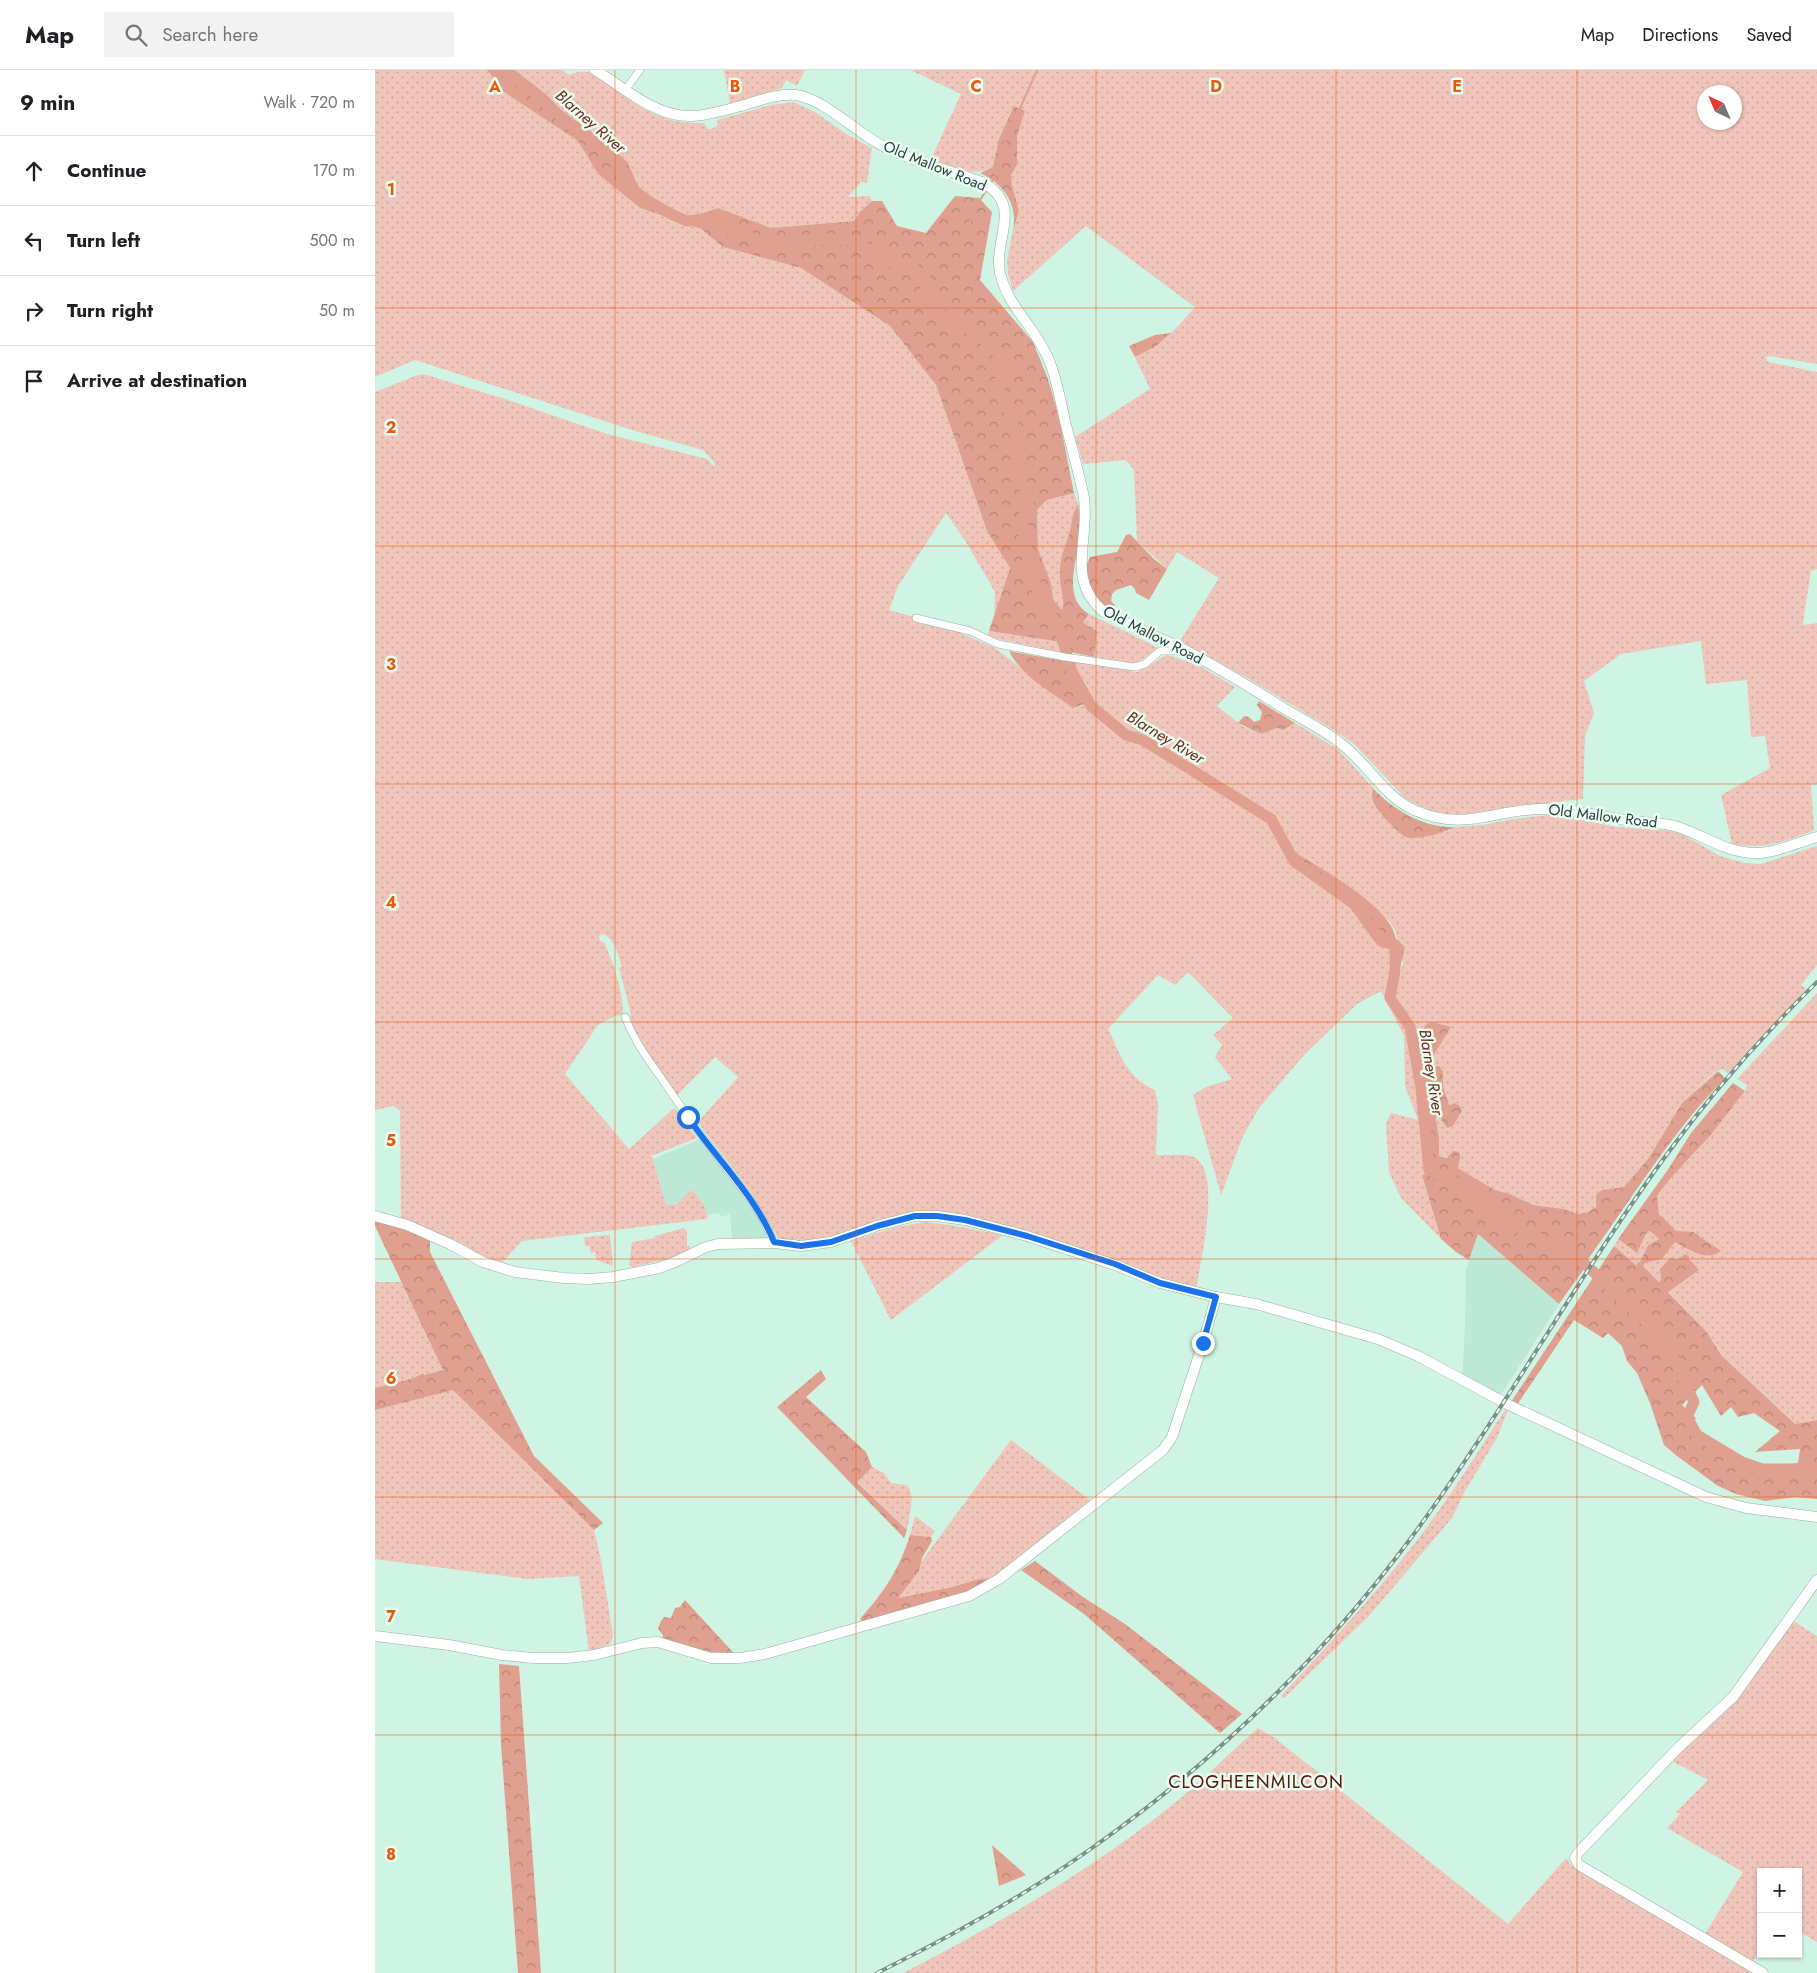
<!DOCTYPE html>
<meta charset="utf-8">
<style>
:root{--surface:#fff;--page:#f2f2f2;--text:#202124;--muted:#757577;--line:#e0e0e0}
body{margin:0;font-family:Jost,sans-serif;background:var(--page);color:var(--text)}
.controls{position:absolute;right:15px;bottom:15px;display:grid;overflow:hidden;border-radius:0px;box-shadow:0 1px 4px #0004}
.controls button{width:45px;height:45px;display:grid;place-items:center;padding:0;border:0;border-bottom:1px solid var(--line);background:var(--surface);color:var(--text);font:25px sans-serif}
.compass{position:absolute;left:1322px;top:15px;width:45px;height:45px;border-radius:50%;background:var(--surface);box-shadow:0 1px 4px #0004;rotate:316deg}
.stop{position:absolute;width:15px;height:15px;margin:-11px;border:4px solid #1a73e8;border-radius:50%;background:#fff}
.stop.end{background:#1a73e8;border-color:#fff;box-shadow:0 1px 5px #0008}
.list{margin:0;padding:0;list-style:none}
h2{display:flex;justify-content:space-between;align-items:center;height:65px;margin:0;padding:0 20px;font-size:21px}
h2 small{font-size:16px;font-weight:400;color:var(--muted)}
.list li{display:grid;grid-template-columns:32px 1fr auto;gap:15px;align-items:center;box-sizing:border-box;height:70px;padding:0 20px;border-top:1px solid var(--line)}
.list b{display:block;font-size:19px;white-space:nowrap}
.list em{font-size:16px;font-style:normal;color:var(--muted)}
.icon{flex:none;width:28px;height:28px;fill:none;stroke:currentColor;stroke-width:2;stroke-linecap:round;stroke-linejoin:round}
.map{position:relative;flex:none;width:1442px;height:1903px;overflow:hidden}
header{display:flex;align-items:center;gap:30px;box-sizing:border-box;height:70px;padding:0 25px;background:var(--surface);border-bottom:1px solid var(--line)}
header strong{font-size:24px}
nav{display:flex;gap:28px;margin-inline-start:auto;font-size:18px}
.search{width:350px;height:45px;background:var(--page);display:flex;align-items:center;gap:12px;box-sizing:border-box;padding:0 18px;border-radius:0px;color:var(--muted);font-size:19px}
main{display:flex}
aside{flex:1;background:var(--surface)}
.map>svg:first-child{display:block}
</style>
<header>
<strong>Map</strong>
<div class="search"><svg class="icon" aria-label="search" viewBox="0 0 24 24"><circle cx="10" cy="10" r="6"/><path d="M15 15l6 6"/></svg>Search here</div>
<nav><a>Map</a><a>Directions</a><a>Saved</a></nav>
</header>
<main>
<aside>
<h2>9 min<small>Walk · 720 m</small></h2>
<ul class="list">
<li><svg class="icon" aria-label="ahead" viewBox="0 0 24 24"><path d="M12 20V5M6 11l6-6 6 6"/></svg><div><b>Continue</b></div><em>170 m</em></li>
<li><svg class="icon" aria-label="left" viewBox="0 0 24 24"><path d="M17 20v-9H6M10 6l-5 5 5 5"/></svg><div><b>Turn left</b></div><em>500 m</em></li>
<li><svg class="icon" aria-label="right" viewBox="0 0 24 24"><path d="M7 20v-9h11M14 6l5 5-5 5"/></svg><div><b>Turn right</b></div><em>50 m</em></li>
<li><svg class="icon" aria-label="arrive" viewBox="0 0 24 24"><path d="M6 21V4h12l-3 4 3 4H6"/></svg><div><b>Arrive at destination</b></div></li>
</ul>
</aside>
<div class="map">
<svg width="1442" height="1903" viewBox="0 0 1442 1903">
<defs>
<pattern id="grass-dots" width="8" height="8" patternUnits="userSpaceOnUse" patternTransform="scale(1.25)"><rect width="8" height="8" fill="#f0c5ba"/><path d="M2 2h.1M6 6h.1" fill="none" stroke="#ceaaa0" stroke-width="1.8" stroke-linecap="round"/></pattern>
<pattern id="forest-crowns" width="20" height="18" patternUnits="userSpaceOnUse" patternTransform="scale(1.25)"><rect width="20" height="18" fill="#e0a08f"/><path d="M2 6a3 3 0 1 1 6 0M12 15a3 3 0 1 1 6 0" fill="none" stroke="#b68476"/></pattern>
</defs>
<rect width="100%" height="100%" fill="#d0f4e4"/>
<g fill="#bde8d5">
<polygon points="325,1069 376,1133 395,1169 357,1169 355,1144 346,1147 344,1143 332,1145 327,1130 291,1135 278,1089"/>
<polygon points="1103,1164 1184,1234 1126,1325 1086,1304 1088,1295 1090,1252 1091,1200"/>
</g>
<g fill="url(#grass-dots)" fill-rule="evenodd">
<path d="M0 0H112L129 22 203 71 223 104 265 138 326 159 348 177 426 198 515 256 561 315 612 461 635 498 619 546 620 522 591 472 571 443 523 516 514 540 539 547V552L583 562 620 578 698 638 714 632 730 649 750 664V661L720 634 697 592H707L762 602 792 585 823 595 860 617 842 636 867 656 886 664 902 658 909 660 920 653 964 680 998 718 997 728 1019 758 1041 768 1074 761 1079 757 1107 755 1139 749 1174 745 1206 749 1240 757 1288 760 1305 763 1345 786 1370 793 1386 794 1442 776V895L1426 915 1431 919 1353 1003 1347 999 1340 1002 1307 1033 1273 1089 1249 1117 1227 1120 1221 1125V1137L1213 1142 1203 1144 1189 1139 1158 1135 1135 1124 1120 1120 1083 1098 1085 1089 1064 1086C1064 1076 1060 1052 1063 1045L1072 1058 1078 1056 1087 1041 1085 1036 1080 1033 1074 1035 1059 997 1057 1000 1052 1001 1050 999 1075 957C1055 952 1053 950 1039 967L1036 956 1016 928H1019L1028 893 1020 860 1015 852 991 829 921 784H917L902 761 900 764 916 791 978 836 1004 872 1019 876V901L1012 929 1032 958 1050 1072 1053 1103 1047 1105 1066 1169 1026 1128 1014 1102 1011 1054 1016 1043 1043 1050 1030 1016 1029 966 1006 921 982 934 929 985 884 1038 868 1066 846 1125 818 1025 831 1017 857 1009 840 987 847 975 838 965 858 948 813 902 800 915 783 905 733 959C746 985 751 1007 780 1020L783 1035 781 1085C792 1086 813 1082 822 1089 846 1108 825 1193 821 1220L662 1164 590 1145 588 1146 571 1143 444 1170 410 1171 404 1169 377 1124 323 1052 363 1007 340 987 301 1026 261 966 256 951 255 940 244 898 247 897C243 885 241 870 228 864L224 866 225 871 229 872C239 894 248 922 248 945L240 946 223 955 190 1004 254 1079 299 1038 303 1042 322 1068 276 1086 278 1089 291 1135 302 1134 316 1120C325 1128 333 1137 332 1149L147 1171 126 1194 26 1151 25 1041 19 1036 0 1040V322L40 306 48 304 127 328 232 364 332 389 340 397 339 392 328 380 257 360 40 290 0 307Z"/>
<path d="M140 0H187L194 5C204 1 208 0 219 4 258 30 278 55 329 53L333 59H336L343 55 342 50 396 35 418 32 440 42 473 65 497 78 492 113 486 112 473 127 495 126 497 131 485 142 479 151 396 158 343 138 332 142 314 146 303 142 284 132 264 117 261 109 234 75 186 40 172 25Z"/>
<polygon points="349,0 430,0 422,16 411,10 407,18 355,34"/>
<path d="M535 0H1442V294L1394 286 1391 287 1393 292 1442 302V499L1436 501 1428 552 1429 555 1442 553V714L1436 715 1439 760C1409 772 1389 780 1357 774L1346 725 1395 698 1390 666 1376 667 1372 610 1331 614 1326 571 1246 584 1209 611 1219 643 1210 666 1208 729 1145 736 1082 745 1063 743 1045 736 1031 729 979 674 960 661 874 609 805 571 844 508 802 482 792 499 762 471 759 400 751 390 708 394 700 367 775 319 760 287C789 272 799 261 820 237L711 156 638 221 633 204 632 190 638 160 644 141 637 115 636 105 642 95V66L650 41 621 87 618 97C594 108 579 98 556 89L586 24ZM1330 22H1360V52H1330Z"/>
<path d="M699 423 703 434C697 443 697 453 694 464 690 480 685 487 685 505 685 518 691 528 687 540L678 529 676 513 663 479 662 440 672 430Z"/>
<polygon points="714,544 766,569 783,578 763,593 751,593 719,587 722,561 707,551"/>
<polygon points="614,561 686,572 689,583 613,567"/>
<path d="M1442 923V1350L1420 1354 1347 1286 1330 1260 1293 1221 1324 1200 1305 1188H1295L1285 1199 1286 1210 1284 1212 1268 1196 1270 1193 1287 1189 1300 1172 1346 1182C1332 1172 1319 1161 1301 1162 1291 1152 1277 1141 1282 1126 1287 1112 1308 1096 1318 1085 1336 1064 1353 1043 1370 1021L1372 1015 1362 1009Z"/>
<polygon points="550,1152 575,1155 628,1165 516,1250 476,1171 522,1157"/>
<polygon points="309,1158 312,1162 312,1176 315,1176 316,1180 299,1188 257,1197 254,1195 257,1172 280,1168 280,1166"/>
<polygon points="1275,1161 1284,1169 1273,1175 1265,1192 1261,1195 1239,1176 1243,1169 1262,1183 1272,1162"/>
<polygon points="235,1165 238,1196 221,1190 220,1182 216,1183 214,1176 210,1176 209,1167"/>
<polygon points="0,1212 27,1212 68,1300 49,1305 48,1303 39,1308 0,1318"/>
<polygon points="78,1319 219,1460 225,1485 238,1565 235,1574 214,1582 204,1506 153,1509 0,1489 0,1340"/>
<path d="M1132 1337H1134L1122 1368 1090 1421 1077 1448 994 1546 909 1628 906 1626C952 1576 998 1527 1040 1473 1073 1430 1102 1383 1132 1337Z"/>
<polygon points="636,1370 715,1430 645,1488 616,1508 604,1509 577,1517 522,1528 544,1501 546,1492"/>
<path d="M497 1397 509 1403 516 1413 532 1415C541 1426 534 1447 532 1460L482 1411Z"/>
<polygon points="540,1446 560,1461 556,1467 535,1465"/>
<polygon points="1417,1550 1442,1566 1442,1872 1423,1861 1423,1802 1386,1802 1386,1884 1374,1894 1330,1864 1368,1802 1292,1758 1305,1744 1301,1742 1333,1710 1293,1689 1336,1648"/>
<path d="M883 1658 901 1669 1133 1854 1191 1788 1198 1797 1378 1903H528C625 1853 722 1797 807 1727 833 1705 857 1681 883 1658Z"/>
</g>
<g fill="url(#forest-crowns)" fill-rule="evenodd">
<path d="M112 0H140L172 25 186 40 234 75 252 92 264 117 284 132 303 142 314 146 332 142 343 138 396 158 479 151 485 142 497 131H507L522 156 551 163 580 126 604 128 617 142 605 210 658 272 673 309 684 347 699 423 672 430 662 440 663 479 676 513 678 529 687 540C691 528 684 517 685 505 685 486 689 481 694 464 697 453 697 443 703 434 704 443 706 452 705 461 704 488 685 527 714 544L708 552 722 561 719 587 695 582 693 575 686 572 614 561 635 498 612 461 561 315 515 256 426 198 348 177 326 159 265 138 223 104 203 71 129 22Z"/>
<path d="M639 36 650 41 642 66V95L636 105 637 115 644 141 638 160C643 134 629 114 605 103L618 97 624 69Z"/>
<polygon points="796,263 781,276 760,287 754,276 780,265"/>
<polygon points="755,464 779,489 792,499 774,530 761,523 760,519 756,515 741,520 737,524 736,531 740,535 736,541 723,532 712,509 711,496 715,487 742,482 751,465"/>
<path d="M634 581 694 592 697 602 714 632 698 638C676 622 646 606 634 581Z"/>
<polygon points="884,631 920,653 908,660 902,658 886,664 863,653 869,646 874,647 879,652 885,650 887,642 882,635"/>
<path d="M998 718C1018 740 1049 758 1079 757 1071 763 1039 771 1031 767 1022 762 1003 742 999 733 996 728 997 723 998 718Z"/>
<path d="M921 783C948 800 1017 837 1021 869L1030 877 1018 928H1016L1022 897V874L1007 869 981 832 920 790 917 784Z"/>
<path d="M1057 952 1076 957 1050 999 1052 1001 1057 1000 1059 997 1064 996 1068 1002V1017L1074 1035 1080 1033 1085 1036 1087 1041 1078 1056 1072 1058 1063 1045 1061 1048 1064 1069V1086L1072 1088 1078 1081 1084 1082 1085 1089 1083 1098 1120 1120 1135 1124 1158 1135 1189 1139 1203 1144 1213 1142 1221 1137V1125L1227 1120 1249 1117 1273 1089 1307 1033 1343 1001 1350 1008C1296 1063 1256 1130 1211 1192L1128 1145 1092 1114 1056 1099 1052 1054 1039 967 1052 954Z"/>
<path d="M1358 1013 1370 1021 1334 1067 1292 1112 1282 1126 1284 1144 1301 1161 1318 1162 1346 1181C1330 1192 1316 1180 1300 1172L1287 1189 1270 1193 1268 1196 1284 1212 1286 1210 1285 1199 1295 1188 1303 1189 1310 1184 1314 1186V1190L1317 1192 1324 1200 1293 1222 1330 1260 1347 1286 1420 1354 1442 1350V1429L1420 1427 1390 1431 1361 1424 1343 1416 1302 1386 1289 1375 1275 1333 1262 1303 1252 1291 1247 1276 1233 1263 1228 1268 1199 1250 1142 1335 1136 1332 1239 1176 1261 1195 1265 1192 1273 1175 1284 1169 1275 1161 1272 1162 1262 1183 1243 1169 1292 1101 1316 1063ZM1327 1315 1346 1346 1356 1337 1363 1347 1379 1343 1405 1361 1380 1382 1425 1379 1423 1393C1413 1394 1402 1396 1391 1396 1362 1394 1337 1373 1317 1353L1321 1348 1307 1335Z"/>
<polygon points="1053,1103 1087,1119 1121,1148 1209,1199 1184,1234 1103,1164 1094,1190 1081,1182 1066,1169 1047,1105"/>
<polygon points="0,1146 55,1165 55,1182 159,1386 228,1453 219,1460 78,1320 0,1340 0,1318 39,1308 48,1303 49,1305 68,1300 0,1156"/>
<polygon points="446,1300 451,1309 431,1327 491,1382 497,1397 482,1412 532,1460 529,1468 402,1337"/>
<path d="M535 1465 556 1467 557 1471 547 1488 544 1501 523 1528 577 1517 604 1509 616 1508 618 1510 600 1520 488 1553 485 1549C509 1522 524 1500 535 1465Z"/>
<polygon points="660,1491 708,1527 750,1554 867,1644 845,1663 709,1544 646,1500"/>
<polygon points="310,1530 354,1578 359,1583 332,1582 287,1569 288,1565 283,1559 286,1551 289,1547 296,1548 300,1538 305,1537"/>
<polygon points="124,1594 144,1596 166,1903 143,1903 126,1675"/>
<polygon points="617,1775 651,1805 624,1816"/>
</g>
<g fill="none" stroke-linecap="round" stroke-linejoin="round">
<g stroke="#e0a08f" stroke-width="2">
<polyline points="615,114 626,98 627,79 662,0"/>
<polyline points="545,204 563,193 590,165 601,136 611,121"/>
</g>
<path stroke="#e0a08f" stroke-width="11" d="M129 0 141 11 156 20 194 54 227 78 241 93 248 109 259 123 296 144 312 151 330 149 385 171 471 169 496 180 527 198 536 195 551 210V225L561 243C591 251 612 272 634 293L624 312 625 326 637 345 643 379 642 405 656 428 650 436 648 458 653 491 664 525 685 561 697 602 716 636 751 665 768 670 896 749 919 791 979 834 1006 871 1020 875V901L1015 928 1035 957 1046 1018 1054 1100 1089 1116 1125 1147 1210 1194 1268 1248 1285 1271 1294 1279 1319 1332 1312 1347 1322 1365 1367 1392 1387 1399H1442"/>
<g stroke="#91b3a4" stroke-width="8">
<g id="street">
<polyline points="251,19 265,0"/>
<polyline points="541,548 595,561 623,574 690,587 759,597 770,594 785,581 798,581 805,578"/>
<path d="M250 947C260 973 273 989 289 1012 309 1042 330 1070 352 1099 371 1123 388 1144 399 1173"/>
</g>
</g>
<g stroke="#91b3a4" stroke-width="11">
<g id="secondary">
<path d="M220 0C250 18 281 48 318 46 335 45 350 40 366 36 383 31 403 23 421 25 451 30 479 61 506 75 538 92 575 100 609 113 649 137 618 168 625 203 632 235 661 259 673 288 682 308 685 330 690 351 696 376 704 402 709 428 715 470 690 510 729 542 753 555 779 565 804 577 840 595 875 617 910 639 927 649 947 659 964 672 991 691 1008 726 1039 740 1091 763 1121 738 1171 739 1200 739 1228 747 1256 751 1273 753 1287 752 1303 757 1330 766 1351 783 1381 783 1402 783 1422 772 1442 767"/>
<polyline points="0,1146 32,1155 75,1174 108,1192 140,1202 189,1208 214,1209 238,1207 284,1198 300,1192 331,1177 343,1174 399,1173 426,1176 456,1172 502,1156 540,1146 562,1146 590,1150 652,1166 740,1195 785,1213 841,1227 881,1234 1003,1269 1043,1286 1134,1335 1331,1427 1371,1438 1442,1447"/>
<polyline points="0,1566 74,1575 127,1585 157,1588 192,1588 219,1585 267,1573 283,1572 336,1588 365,1588 390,1584 594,1526 624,1509 788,1380 797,1367 828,1273 841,1227"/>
<polyline points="1388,1903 1204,1795 1200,1788 1203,1783 1302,1679 1358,1627 1442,1510"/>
</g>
</g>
<use href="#street" stroke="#fff" stroke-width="7"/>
<use href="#secondary" stroke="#fff" stroke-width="10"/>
<g stroke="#799187" stroke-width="4">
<path id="rail" d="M502 1903C583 1863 662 1819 735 1765 849 1683 953 1580 1036 1468 1126 1346 1199 1213 1287 1091 1333 1027 1386 967 1442 912"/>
</g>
<use href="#rail" stroke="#e8fdf4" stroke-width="2" stroke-dasharray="5.5" stroke-linecap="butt"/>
</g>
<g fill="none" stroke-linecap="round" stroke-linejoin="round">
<path stroke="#1a73e8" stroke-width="6" d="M313 1047C342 1090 380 1125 399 1172L426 1176 456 1172 502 1156 540 1146H562L590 1150 652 1166 740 1194 785 1213 841 1227 828 1273"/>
</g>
<path fill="none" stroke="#e8590c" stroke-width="1" stroke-opacity="0.55" d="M240 0V1903M481 0V1903M721 0V1903M961 0V1903M1202 0V1903M0 238H1442M0 476H1442M0 714H1442M0 952H1442M0 1189H1442M0 1427H1442M0 1665H1442"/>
<g text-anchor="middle" stroke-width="5" stroke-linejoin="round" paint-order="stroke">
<g font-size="15" fill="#2f3d37" stroke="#e8fdf4">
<text transform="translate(560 96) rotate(22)" y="5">Old Mallow Road</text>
<text transform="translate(778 565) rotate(27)" y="5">Old Mallow Road</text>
<text transform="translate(1228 746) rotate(7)" y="5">Old Mallow Road</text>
</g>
<g font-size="16" font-style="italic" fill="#722813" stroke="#e8fdf4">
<text transform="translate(216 51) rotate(41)" y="6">Blarney River</text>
<text transform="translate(791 667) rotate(31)" y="6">Blarney River</text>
<text transform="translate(1057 1002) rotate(81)" y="6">Blarney River</text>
</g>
<g font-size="18" letter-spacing="1" fill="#581603" stroke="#e8fdf4">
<text x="881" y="1718">CLOGHEENMILCON</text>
</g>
</g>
<g font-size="16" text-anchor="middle" font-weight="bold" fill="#e8590c" stroke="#e8fdf4" stroke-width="5" stroke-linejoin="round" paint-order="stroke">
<text x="120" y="22">A</text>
<text x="360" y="22">B</text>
<text x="601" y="22">C</text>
<text x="841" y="22">D</text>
<text x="1082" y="22">E</text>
<text x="16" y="125">1</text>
<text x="16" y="363">2</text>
<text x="16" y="600">3</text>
<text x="16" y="838">4</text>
<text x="16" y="1076">5</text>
<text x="16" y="1314">6</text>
<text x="16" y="1552">7</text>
<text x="16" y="1790">8</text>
</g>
</svg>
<div class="controls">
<button>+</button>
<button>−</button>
</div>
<svg class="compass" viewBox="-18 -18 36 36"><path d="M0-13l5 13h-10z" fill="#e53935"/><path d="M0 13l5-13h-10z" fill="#757577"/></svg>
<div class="stop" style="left:313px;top:1047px"></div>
<div class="stop end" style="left:828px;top:1273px"></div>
</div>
</main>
